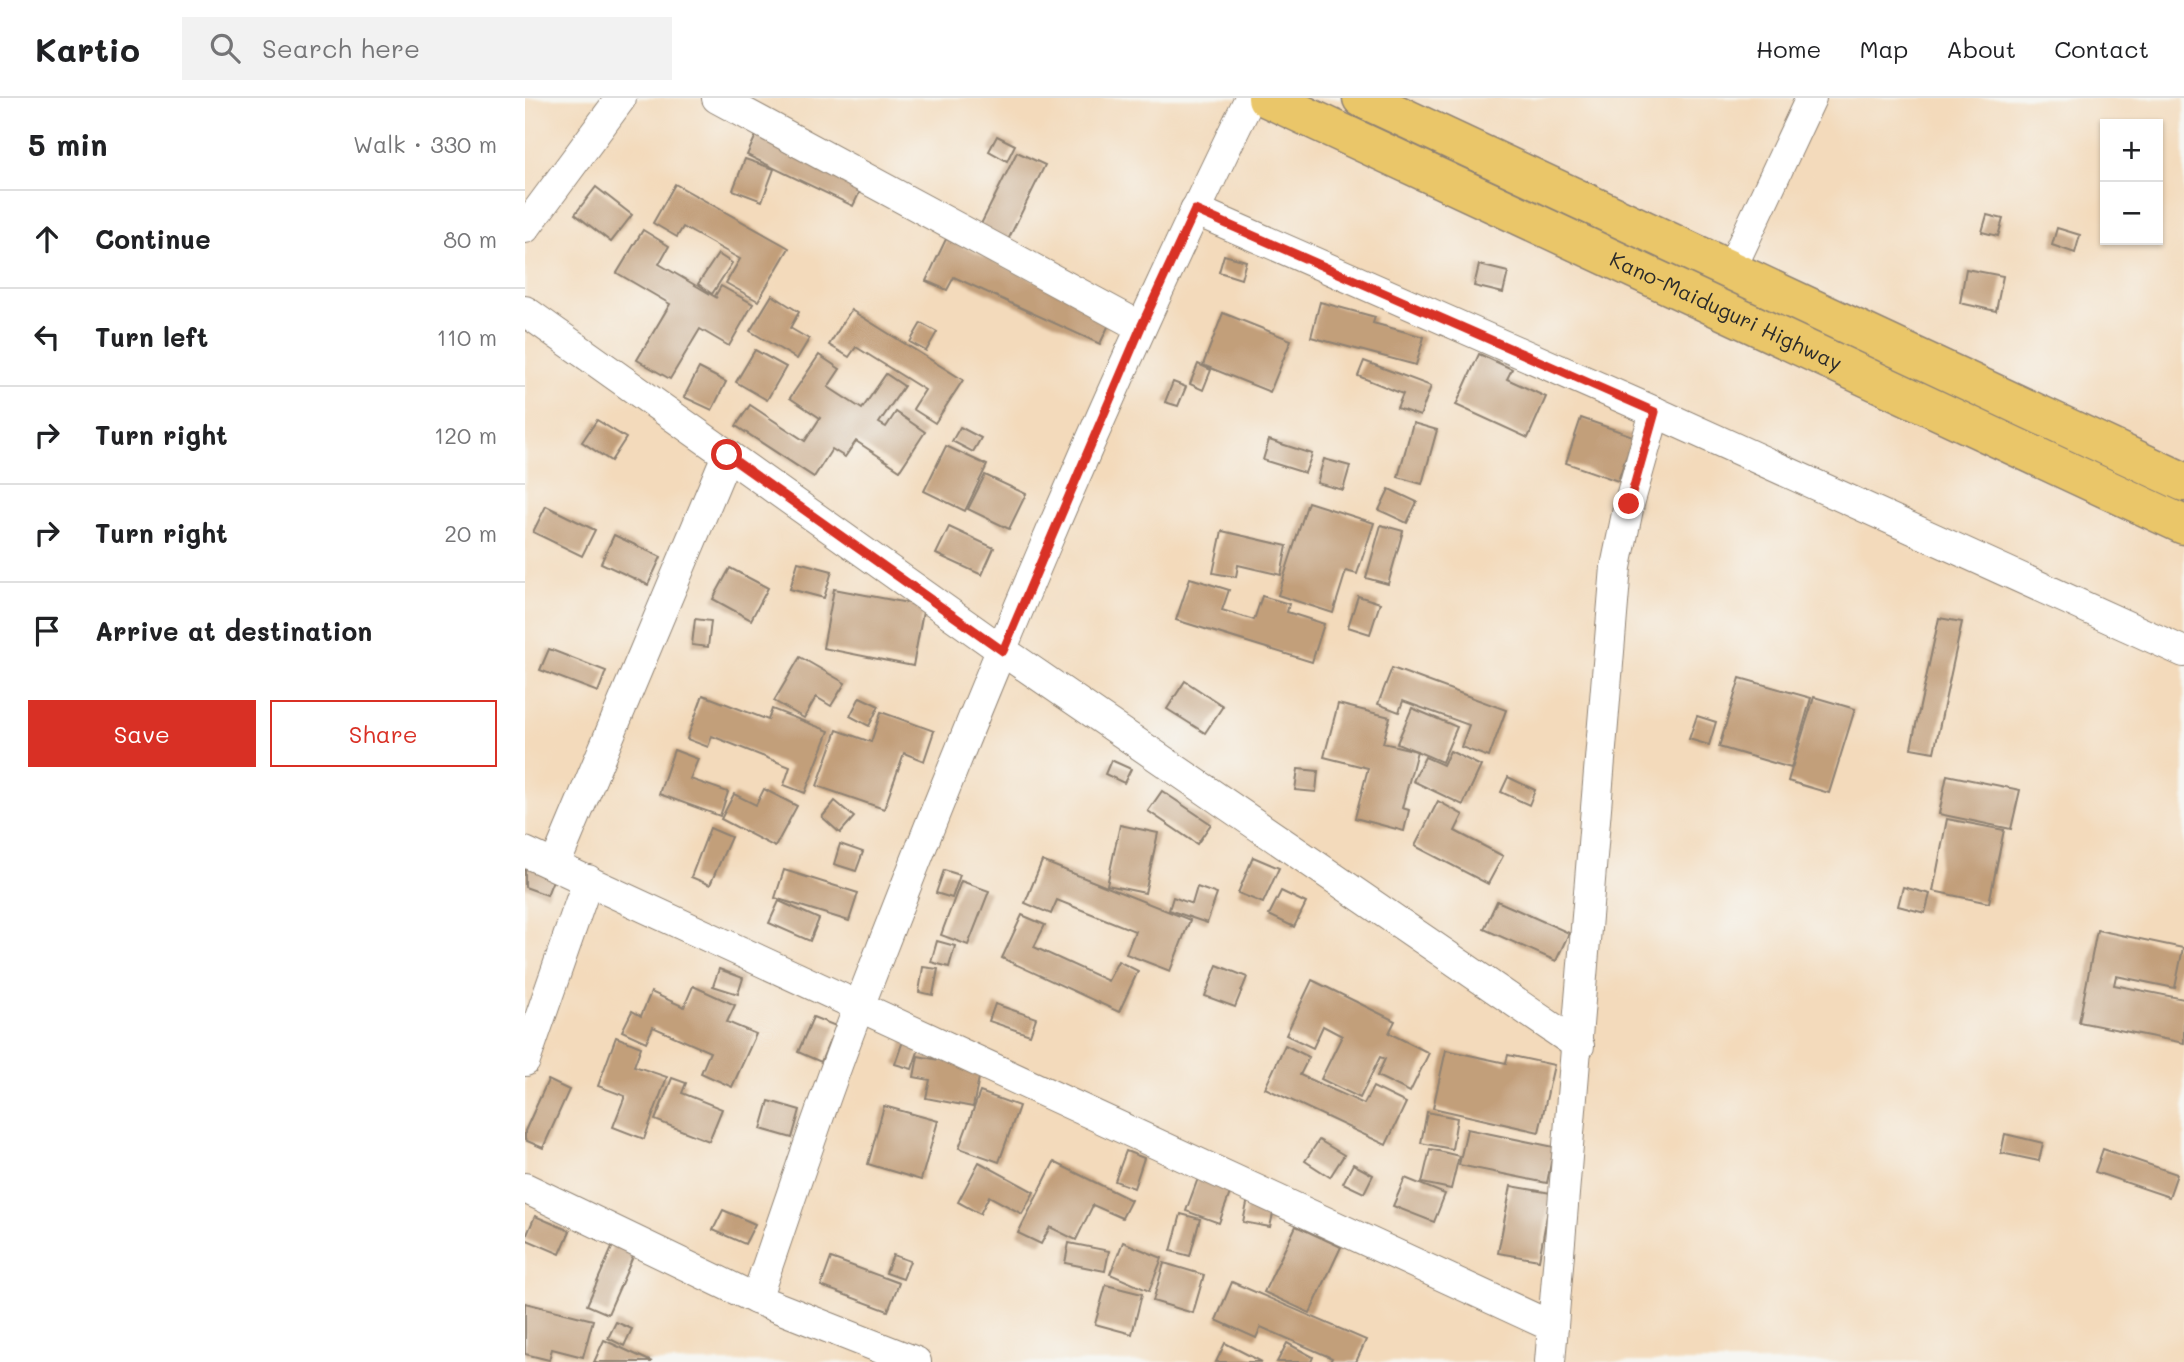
<!DOCTYPE html>
<meta charset="utf-8">
<style>
:root{--surface:#fff;--page:#f2f2f2;--text:#202124;--muted:#757577;--line:#e0e0e0;--accent:#d93025}
body{margin:0;font-family:Mali,sans-serif;background:var(--page);color:var(--text)}
.controls{position:absolute;right:21px;top:21px;display:grid;overflow:hidden;border-radius:0px;box-shadow:0 2px 5px #0004}
.controls button{width:63px;height:63px;display:grid;place-items:center;padding:0;border:0;border-bottom:2px solid var(--line);background:var(--surface);color:var(--text);font:35px sans-serif}
.stop{position:absolute;width:21px;height:21px;margin:-16px;border:5px solid #d93025;border-radius:50%;background:#fff}
.stop.end{background:#d93025;border-color:#fff;box-shadow:0 2px 7px #0008}
.list{margin:0;padding:0;list-style:none}
h2{display:flex;justify-content:space-between;align-items:center;height:91px;margin:0;padding:0 28px;font-size:30px}
h2 small{font-size:23px;font-weight:400;color:var(--muted)}
.list li{display:grid;grid-template-columns:46px 1fr auto;gap:21px;align-items:center;box-sizing:border-box;height:98px;padding:0 28px;border-top:2px solid var(--line)}
.list b{display:block;font-size:26px;white-space:nowrap}
.list em{font-size:23px;font-style:normal;color:var(--muted)}
.actions{display:flex;gap:14px;padding:21px 28px}
.actions a{flex:1;padding:16px 0;border:2px solid var(--accent);border-radius:0px;text-align:center;font-size:24px;color:var(--accent)}
.actions .main{background:var(--accent);color:#fff}
.icon{flex:none;width:38px;height:38px;fill:none;stroke:currentColor;stroke-width:2;stroke-linecap:round;stroke-linejoin:round}
.map{position:relative;flex:none;width:1659px;height:1264px;overflow:hidden}
header{display:flex;align-items:center;gap:42px;box-sizing:border-box;height:98px;padding:0 35px;background:var(--surface);border-bottom:2px solid var(--line)}
header strong{font-size:33px}
nav{display:flex;gap:38px;margin-inline-start:auto;font-size:24px}
.search{width:490px;height:63px;background:var(--page);display:flex;align-items:center;gap:18px;box-sizing:border-box;padding:0 24px;border-radius:0px;color:var(--muted);font-size:26px}
main{display:flex}
aside{flex:1;background:var(--surface)}
.map>svg:first-child{display:block}
</style>
<header>
<strong>Kartio</strong>
<div class="search"><svg class="icon" aria-label="search" viewBox="0 0 24 24"><circle cx="10" cy="10" r="6"/><path d="M15 15l6 6"/></svg>Search here</div>
<nav><a>Home</a><a>Map</a><a>About</a><a>Contact</a></nav>
</header>
<main>
<aside>
<h2>5 min<small>Walk · 330 m</small></h2>
<ul class="list">
<li><svg class="icon" aria-label="ahead" viewBox="0 0 24 24"><path d="M12 20V5M6 11l6-6 6 6"/></svg><div><b>Continue</b></div><em>80 m</em></li>
<li><svg class="icon" aria-label="left" viewBox="0 0 24 24"><path d="M17 20v-9H6M10 6l-5 5 5 5"/></svg><div><b>Turn left</b></div><em>110 m</em></li>
<li><svg class="icon" aria-label="right" viewBox="0 0 24 24"><path d="M7 20v-9h11M14 6l5 5-5 5"/></svg><div><b>Turn right</b></div><em>120 m</em></li>
<li><svg class="icon" aria-label="right" viewBox="0 0 24 24"><path d="M7 20v-9h11M14 6l5 5-5 5"/></svg><div><b>Turn right</b></div><em>20 m</em></li>
<li><svg class="icon" aria-label="arrive" viewBox="0 0 24 24"><path d="M6 21V4h12l-3 4 3 4H6"/></svg><div><b>Arrive at destination</b></div></li>
</ul>
<div class="actions"><a class="main">Save</a><a>Share</a></div>
</aside>
<div class="map">
<svg width="1659" height="1264" viewBox="0 0 1659 1264">
<rect width="100%" height="100%" fill="#f6f6f2"/>
<filter id="ink" filterUnits="userSpaceOnUse"><feTurbulence type="fractalNoise" baseFrequency=".0143" numOctaves="2"/><feDisplacementMap in="SourceGraphic" scale="14" xChannelSelector="R" yChannelSelector="G"/><feConvolveMatrix kernelMatrix="1 2 1 2 8 2 1 2 1" color-interpolation-filters="sRGB"/></filter>
<filter id="wash" filterUnits="userSpaceOnUse"><feTurbulence type="fractalNoise" baseFrequency=".00686" numOctaves="4" result="noise"/><feDisplacementMap in="SourceGraphic" scale="28" xChannelSelector="R" yChannelSelector="G"/><feGaussianBlur stdDeviation="1.57" result="paint"/><feColorMatrix in="noise" values="0 0 0 0 0 0 0 0 0 0 0 0 0 0 0 0 0 1.4 0 .05"/><feComposite in="paint" operator="in"/></filter>
<g filter="url(#wash)">
<rect width="100%" height="100%" fill="#f3dabb"/>
<g id="blocks">
<g fill="#c29f7a">
<polygon points="233,33 339,85 328,108 222,57"/>
<polygon points="472,38 490,47 482,63 464,53"/>
<polygon points="492,54 520,67 483,142 455,128"/>
<polygon points="220,61 249,71 237,103 208,92"/>
<polygon points="150,86 264,150 233,203 201,185 215,161 158,129 152,139 128,125"/>
<polygon points="71,89 107,117 86,144 50,116"/>
<polygon points="1462,117 1478,121 1473,138 1457,134"/>
<polygon points="1532,130 1555,137 1550,155 1527,147"/>
<polygon points="118,132 144,148 134,166 192,200 190,198 196,188 228,206 204,248 175,231 145,281 112,262 145,206 92,175"/>
<polygon points="421,141 588,218 575,246 429,179 422,192 401,183"/>
<polygon points="193,156 207,165 187,196 173,186"/>
<polygon points="699,157 721,163 716,181 694,174"/>
<polygon points="954,167 983,174 978,195 949,188"/>
<polygon points="1441,171 1478,178 1471,213 1435,205"/>
<polygon points="247,197 274,214 265,230 284,241 272,261 225,233"/>
<polygon points="795,204 850,219 848,225 899,239 891,267 786,239"/>
<polygon points="326,212 438,282 410,325 388,311 400,292 331,249 324,259 304,247"/>
<polygon points="698,215 766,242 745,294 678,267"/>
<polygon points="396,225 412,234 401,253 385,244"/>
<polygon points="230,252 261,269 242,302 211,284"/>
<polygon points="954,256 987,271 982,281 1021,299 1003,340 931,307"/>
<polygon points="294,257 315,271 303,289 337,311 361,276 379,288 354,325 361,329 371,314 400,334 375,372 331,343 320,359 307,351 289,379 211,328 225,307 280,343 295,320 265,300"/>
<polygon points="839,263 906,288 895,318 872,310 878,296 833,278"/>
<polygon points="673,266 686,272 678,292 665,286"/>
<polygon points="174,270 201,284 187,312 159,299"/>
<polygon points="648,284 661,289 653,308 640,304"/>
<polygon points="1056,320 1108,338 1093,383 1041,365"/>
<polygon points="72,322 101,340 86,363 57,344"/>
<polygon points="888,325 912,332 897,386 873,379"/>
<polygon points="435,329 456,340 448,354 427,343"/>
<polygon points="744,342 787,356 780,375 738,362"/>
<polygon points="421,348 462,367 440,413 399,393"/>
<polygon points="799,361 825,368 818,392 792,385"/>
<polygon points="460,377 501,396 484,431 443,411"/>
<polygon points="864,391 892,404 882,425 854,412"/>
<polygon points="783,404 849,425 832,476 821,473 808,515 753,497"/>
<polygon points="21,408 70,432 57,458 8,434"/>
<polygon points="856,427 878,433 863,486 841,480"/>
<polygon points="424,429 469,450 457,477 411,456"/>
<polygon points="697,433 762,448 756,477 713,467 711,479 688,475"/>
<polygon points="89,437 136,459 123,487 76,465"/>
<polygon points="273,464 307,473 299,500 265,491"/>
<polygon points="205,470 243,490 226,522 188,501"/>
<polygon points="665,480 704,492 697,512 729,522 737,498 764,506 762,514 799,526 787,564 651,522"/>
<polygon points="309,491 399,508 388,568 298,550"/>
<polygon points="833,498 855,505 845,536 823,529"/>
<polygon points="1414,520 1437,524 1409,654 1386,650"/>
<polygon points="170,521 186,523 183,549 167,547"/>
<polygon points="24,551 81,573 73,594 15,572"/>
<polygon points="275,559 320,585 306,608 291,599 279,620 249,603"/>
<polygon points="867,570 981,612 964,659 936,649 944,627 878,603 874,614 853,606"/>
<polygon points="1215,580 1286,600 1266,670 1194,649"/>
<polygon points="660,583 698,608 680,635 642,611"/>
<polygon points="178,597 243,622 247,611 304,633 280,695 259,687 265,669 187,638 183,649 162,641"/>
<polygon points="335,599 354,608 344,628 325,618"/>
<polygon points="1289,599 1330,611 1304,695 1263,683"/>
<polygon points="813,606 865,619 858,645 892,653 877,710 884,712 879,733 830,720 843,670 799,659"/>
<polygon points="887,610 932,629 917,664 872,645"/>
<polygon points="356,614 409,633 399,663 379,655 359,711 292,688 312,632 346,644"/>
<polygon points="1172,618 1191,624 1184,647 1164,641"/>
<polygon points="149,652 173,661 165,681 203,694 195,718 134,696"/>
<polygon points="925,653 956,668 938,707 888,683 900,659 918,667"/>
<polygon points="586,662 606,671 599,685 580,676"/>
<polygon points="773,671 793,673 791,694 770,692"/>
<polygon points="1422,677 1495,692 1486,731 1414,716"/>
<polygon points="983,679 1010,692 1004,707 976,694"/>
<polygon points="239,691 272,708 250,749 196,721 209,696 231,707"/>
<polygon points="637,693 686,726 672,746 623,713"/>
<polygon points="310,703 329,719 315,735 297,719"/>
<polygon points="913,703 938,717 930,733 978,758 963,786 890,748"/>
<polygon points="1422,721 1479,732 1464,805 1408,793"/>
<polygon points="595,727 633,735 620,795 582,787"/>
<polygon points="185,730 206,739 185,787 166,779"/>
<polygon points="315,746 338,754 331,773 309,766"/>
<polygon points="728,759 754,770 738,805 713,795"/>
<polygon points="517,763 665,822 645,873 601,856 610,833 532,802 526,816 500,805"/>
<polygon points="0,766 30,777 22,797 0,789"/>
<polygon points="259,772 333,795 324,823 250,800"/>
<polygon points="419,772 435,777 427,800 411,795"/>
<polygon points="436,783 464,793 443,847 416,837"/>
<polygon points="672,789 692,796 682,825 644,812 648,799 667,806"/>
<polygon points="1378,789 1405,796 1400,815 1373,808"/>
<polygon points="756,793 781,805 769,829 744,817"/>
<polygon points="254,803 294,821 285,843 244,825"/>
<polygon points="972,803 1044,835 1031,863 959,831"/>
<polygon points="497,817 520,827 509,849 583,883 593,863 613,873 594,914 477,860"/>
<polygon points="1572,832 1658,850 1650,890 1591,878 1589,887 1659,901 1659,945 1554,924"/>
<polygon points="412,843 430,848 424,869 406,864"/>
<polygon points="692,867 722,879 710,909 680,898"/>
<polygon points="398,869 413,871 408,897 394,894"/>
<polygon points="194,871 218,880 213,896 188,888"/>
<polygon points="787,882 870,923 864,935 904,955 885,994 852,978 860,961 855,959 835,1000 796,981 817,938 798,928 788,950 761,937"/>
<polygon points="168,888 210,907 202,924 231,936 207,989 176,975 185,954 128,929 121,944 97,933 107,913 116,918 126,894 159,909"/>
<polygon points="470,906 511,920 505,937 464,923"/>
<polygon points="288,919 311,928 296,964 273,954"/>
<polygon points="91,939 116,949 109,968 142,979 119,1041 88,1029 100,998 73,988"/>
<polygon points="378,943 395,948 387,971 370,966"/>
<polygon points="760,947 784,959 775,977 839,1006 848,989 881,1005 861,1047 740,990"/>
<polygon points="921,952 981,965 983,957 1029,967 1014,1034 908,1010"/>
<polygon points="393,958 456,970 448,1009 401,1000 405,982 389,979"/>
<polygon points="147,980 161,985 157,995 197,1011 184,1043 130,1022"/>
<polygon points="23,982 44,992 18,1050 0,1042 0,1033"/>
<polygon points="455,994 494,1008 474,1064 434,1050"/>
<polygon points="244,1003 275,1012 267,1040 236,1031"/>
<polygon points="359,1008 413,1023 396,1082 343,1066"/>
<polygon points="902,1014 932,1020 927,1051 896,1045"/>
<polygon points="942,1031 1029,1049 1022,1085 934,1067"/>
<polygon points="1480,1036 1518,1045 1514,1063 1476,1055"/>
<polygon points="794,1042 819,1057 805,1079 780,1063"/>
<polygon points="905,1051 934,1058 926,1091 897,1085"/>
<polygon points="1578,1051 1652,1076 1644,1099 1570,1074"/>
<polygon points="601,1053 619,1060 609,1090 590,1083"/>
<polygon points="454,1064 509,1094 497,1116 464,1098 455,1116 433,1104"/>
<polygon points="529,1064 606,1102 597,1120 568,1107 551,1142 525,1129 516,1146 493,1135"/>
<polygon points="828,1066 848,1077 839,1095 818,1085"/>
<polygon points="675,1075 708,1087 694,1125 661,1113"/>
<polygon points="880,1080 920,1096 909,1124 868,1108"/>
<polygon points="986,1088 1026,1095 1014,1162 973,1155"/>
<polygon points="723,1101 750,1107 745,1129 718,1124"/>
<polygon points="198,1112 230,1126 220,1146 188,1132"/>
<polygon points="656,1116 675,1121 665,1158 646,1153"/>
<polygon points="10,1118 45,1133 35,1156 0,1141"/>
<polygon points="771,1128 816,1149 785,1215 739,1194"/>
<polygon points="90,1143 111,1152 83,1216 62,1207"/>
<polygon points="598,1144 637,1160 624,1193 585,1176"/>
<polygon points="544,1145 584,1153 580,1173 540,1165"/>
<polygon points="368,1157 385,1163 378,1181 361,1175"/>
<polygon points="306,1160 374,1185 363,1213 296,1188"/>
<polygon points="639,1165 679,1177 668,1215 628,1203"/>
<polygon points="707,1184 841,1242 831,1264 805,1264 807,1260 736,1229 731,1240 691,1222"/>
<polygon points="581,1187 617,1196 607,1236 570,1226"/>
<polygon points="0,1205 68,1222 58,1259 27,1251 24,1262 0,1256"/>
<polygon points="91,1224 107,1231 99,1248 83,1240"/>
<polygon points="79,1242 127,1264 69,1264"/>
<polygon points="700,1245 737,1264 691,1264"/>
<polygon points="762,1245 788,1259 786,1264 752,1264"/>
</g>
</g>
</g>
<g filter="url(#ink)">
<use href="#blocks" fill-opacity="0" stroke="#8f8273" stroke-width="2"/>
<g fill="none" stroke-linecap="round" stroke-linejoin="round">
<g stroke="#8f8273" stroke-width="32">
<g id="minor">
<polyline points="192,0 616,229"/>
<polyline points="670,112 1130,314 1659,554"/>
<polyline points="0,130 96,0"/>
<polyline points="1205,173 1286,0"/>
<polyline points="0,213 478,553 1054,948"/>
<polyline points="0,754 1028,1229"/>
<polyline points="30,767 202,357"/>
<polyline points="0,963 63,782"/>
<polyline points="0,1090 231,1201 391,1264"/>
<path d="M231 1201C265 1103 297 1003 335 906 453 600 580 294 725 0"/>
<polyline points="1025,1264 1091,469 1104,406 1130,314"/>
</g>
</g>
<g stroke="#8f8273" stroke-width="41">
<g id="highway">
<path id="s1" d="M742 0 1659 427"/>
<polyline points="837,0 1659,384"/>
</g>
</g>
<use href="#minor" stroke="#fff" stroke-width="30"/>
<use href="#highway" stroke="#eac669" stroke-width="38"/>
</g>
</g>
<g fill="none" stroke-linecap="round" stroke-linejoin="round" filter="url(#ink)">
<polyline stroke="#d93025" stroke-width="9" points="202,357 478,553 616,229 670,112 1130,314 1104,406"/>
</g>
<g text-anchor="middle" stroke-width="5" stroke-linejoin="round" paint-order="stroke">
<g font-size="21" fill="#2b2b2b" stroke="#f6f6f2">
<text dy="7" stroke="none"><textPath href="#s1" startOffset="506">Kano-Maiduguri Highway</textPath></text>
</g>
</g>
</svg>
<div class="controls">
<button>+</button>
<button>−</button>
</div>
<div class="stop" style="left:202px;top:357px"></div>
<div class="stop end" style="left:1104px;top:406px"></div>
</div>
</main>
